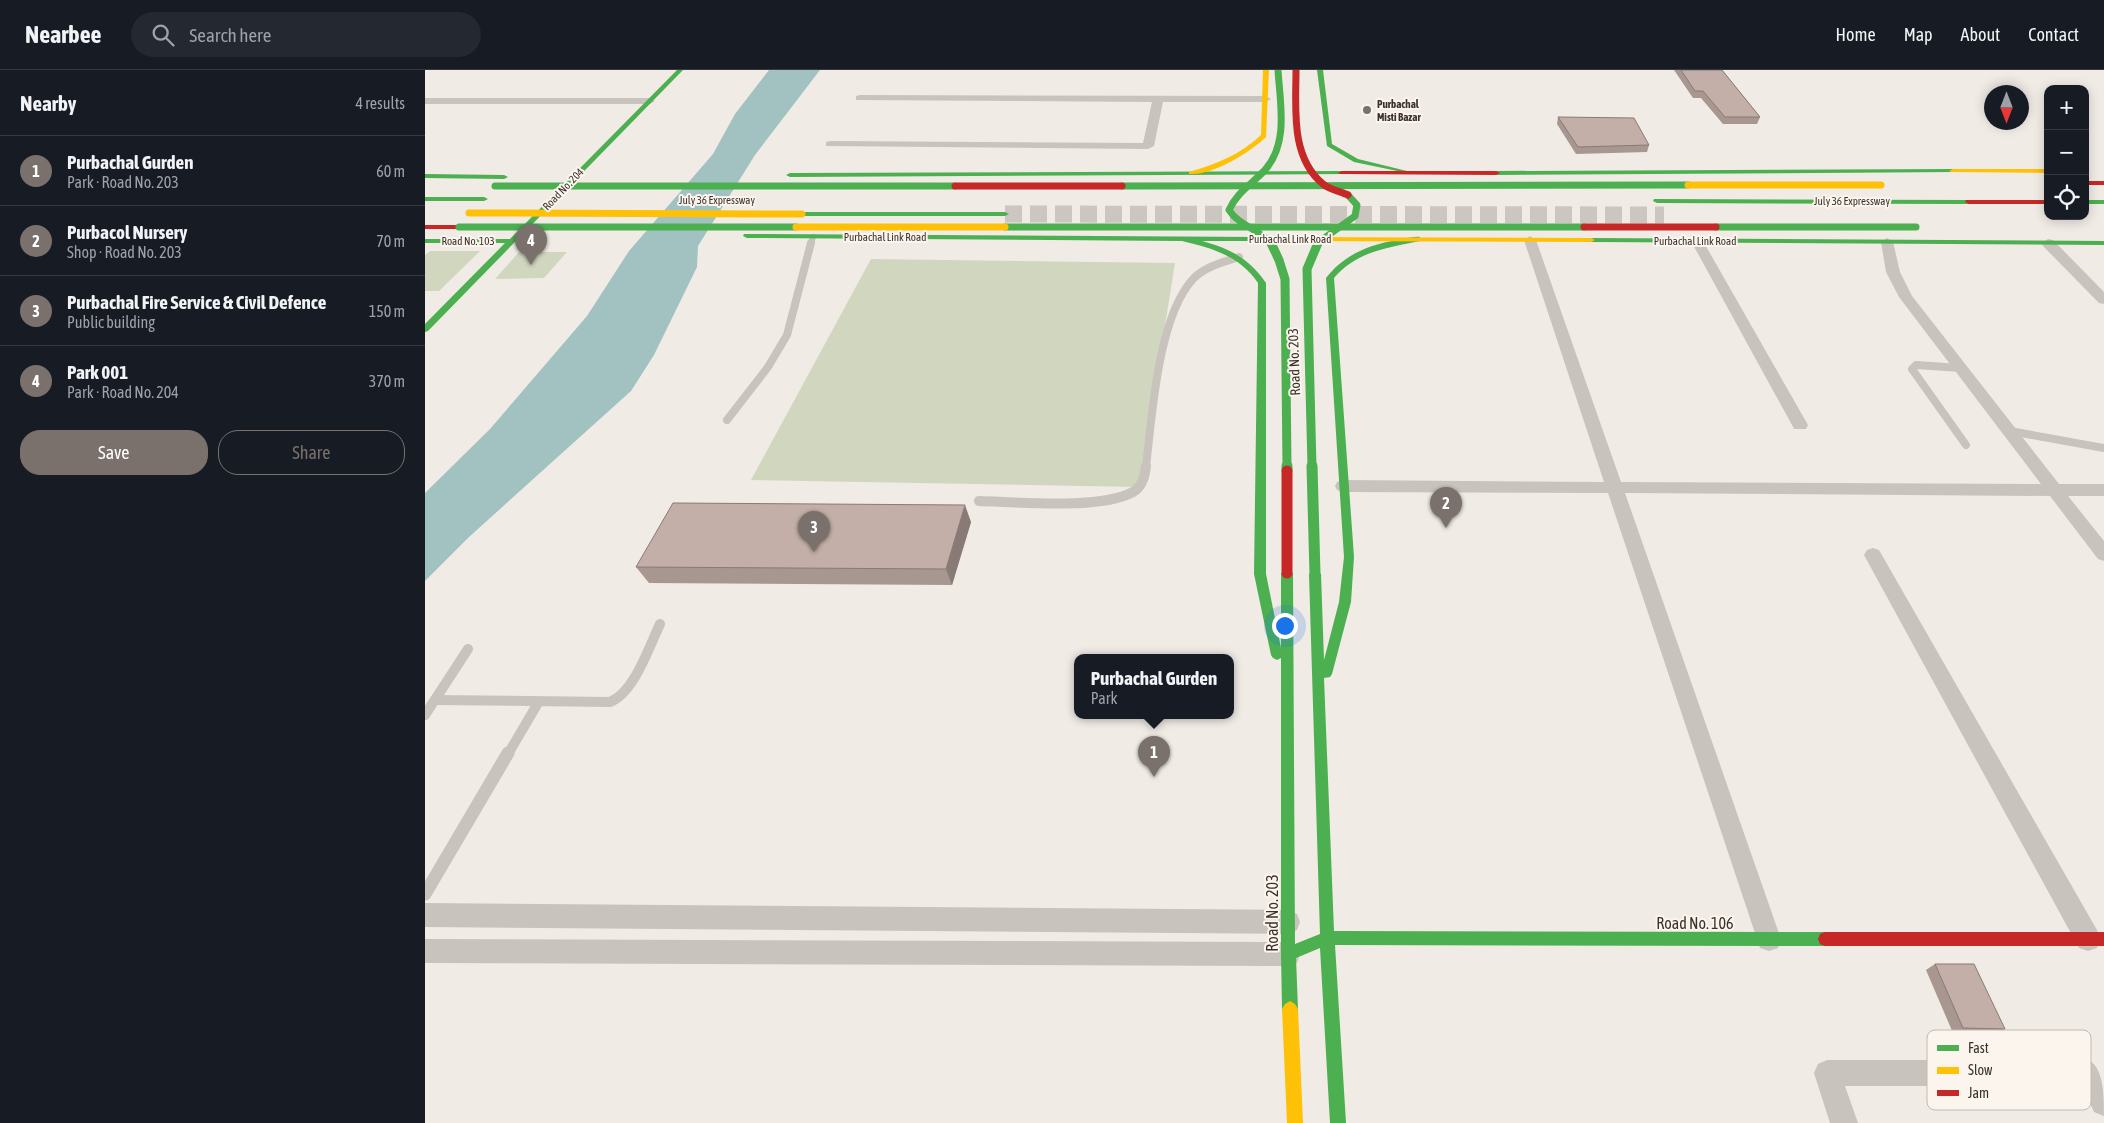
<!DOCTYPE html>
<meta charset="utf-8">
<style>
:root{--surface:#171b24;--page:#242831;--text:#f1f3f6;--muted:#9ea1a6;--line:#363941;--accent:#7a716c}
body{margin:0;font-family:"Asap Condensed",sans-serif;background:var(--page);color:var(--text)}
.controls{position:absolute;right:15px;top:15px;display:grid;overflow:hidden;border-radius:10px;box-shadow:0 2px 12px #0003}
.controls button{width:45px;height:45px;display:grid;place-items:center;padding:0;border:0;border-bottom:1px solid var(--line);background:var(--surface);color:var(--text);font:25px sans-serif}
.compass{position:absolute;left:1559px;top:15px;width:45px;height:45px;border-radius:50%;background:var(--surface);box-shadow:0 2px 12px #0003;rotate:180deg}
.you{position:absolute;left:859px;top:555px;width:18px;height:18px;margin:-12px;border:4px solid #fff;border-radius:50%;background:#1a73e8;box-shadow:0 0 0 8px #1a73e833}
.badge{display:grid;place-items:center;width:32px;height:32px;border-radius:50%;background:var(--accent);color:#fff;font-size:16px;font-weight:700}
.pin{position:absolute;translate:-50% -41px;filter:drop-shadow(0 1px 2px #0008)}
.pin::after{content:'';position:absolute;top:26px;width:18px;height:15px;background:inherit;clip-path:polygon(0 0,100% 0,50% 100%)}
.popup{position:absolute;left:649px;top:584px;width:160px;height:65px;box-sizing:border-box;display:grid;place-content:center;border-radius:10px;background:var(--surface);filter:drop-shadow(0 1px 4px #0005);font-size:16px;white-space:nowrap;color:var(--muted)}
.popup b{font-size:19px;color:var(--text)}
.popup::after{content:'';position:absolute;left:50%;top:100%;margin-left:-10px;border:10px solid transparent;border-top-color:var(--surface)}
.list{margin:0;padding:0;list-style:none}
h2{display:flex;justify-content:space-between;align-items:center;height:65px;margin:0;padding:0 20px;font-size:21px}
h2 small{font-size:16px;font-weight:400;color:var(--muted)}
.list li{display:grid;grid-template-columns:32px 1fr auto;gap:15px;align-items:center;box-sizing:border-box;height:70px;padding:0 20px;border-top:1px solid var(--line)}
.list b{display:block;font-size:19px;white-space:nowrap}
.list p{margin:0;font-size:16px;white-space:nowrap;color:var(--muted)}
.list em{font-size:16px;font-style:normal;color:var(--muted)}
.actions{display:flex;gap:10px;padding:15px 20px}
.actions a{flex:1;padding:11px 0;border:1px solid var(--accent);border-radius:20px;text-align:center;font-size:18px;color:var(--accent)}
.actions .main{background:var(--accent);color:#fff}
.icon{flex:none;width:28px;height:28px;fill:none;stroke:currentColor;stroke-width:2;stroke-linecap:round;stroke-linejoin:round}
.map{position:relative;flex:none;width:1679px;height:1053px;overflow:hidden}
header{display:flex;align-items:center;gap:30px;box-sizing:border-box;height:70px;padding:0 25px;background:var(--surface);border-bottom:1px solid var(--line)}
header strong{font-size:24px}
nav{display:flex;gap:28px;margin-inline-start:auto;font-size:18px}
.search{width:350px;height:45px;background:var(--page);display:flex;align-items:center;gap:12px;box-sizing:border-box;padding:0 18px;border-radius:28px;color:var(--muted);font-size:19px}
main{display:flex}
aside{flex:1;background:var(--surface)}
.map>svg:first-child{display:block}
</style>
<header>
<strong>Nearbee</strong>
<div class="search"><svg class="icon" aria-label="search" viewBox="0 0 24 24"><circle cx="10" cy="10" r="6"/><path d="M15 15l6 6"/></svg>Search here</div>
<nav><a>Home</a><a>Map</a><a>About</a><a>Contact</a></nav>
</header>
<main>
<aside>
<h2>Nearby<small>4 results</small></h2>
<ul class="list">
<li><span class="badge">1</span><div><b>Purbachal Gurden</b><p>Park · Road No. 203</p></div><em>60 m</em></li>
<li><span class="badge">2</span><div><b>Purbacol Nursery</b><p>Shop · Road No. 203</p></div><em>70 m</em></li>
<li><span class="badge">3</span><div><b>Purbachal Fire Service &amp; Civil Defence</b><p>Public building</p></div><em>150 m</em></li>
<li><span class="badge">4</span><div><b>Park 001</b><p>Park · Road No. 204</p></div><em>370 m</em></li>
</ul>
<div class="actions"><a class="main">Save</a><a>Share</a></div>
</aside>
<div class="map">
<svg width="1679" height="1053" viewBox="0 0 1679 1053">
<rect width="100%" height="100%" fill="#f0ebe5"/>
<g fill="#d1d6bf">
<polygon points="5,181 55,181 14,221 0,221 0,185"/>
<polygon points="94,182 142,182 119,208 70,209"/>
<polygon points="446,189 750,193 714,417 326,410"/>
</g>
<polygon fill="#a1c2c1" points="344,0 395,0 330,85 273,176 272,197 229,285 206,321 44,467 0,511 0,423 65,359 162,246 204,181 288,84 310,44"/>
<g fill="none" stroke-linecap="round" stroke-linejoin="round">
<polyline stroke="#ccc6c0" stroke-width="17" stroke-dasharray="17 8" stroke-linecap="butt" points="580,144 1239,145"/>
<polyline stroke="#c9c3be" stroke-width="6" points="386,174 388,167"/>
<g stroke="#c9c3be" stroke-width="8">
<polyline points="1536,298 1491,295 1487,299 1541,375"/>
<polyline points="302,350 343,297 362,265 386,173"/>
<polyline points="1585,361 1679,378"/>
<path d="M721 397C727 346 733 245 769 208 781 196 799 192 814 187"/>
</g>
<g stroke="#c9c3be" stroke-width="10">
<path d="M554 431C593 432 675 440 708 422 717 417 720 406 721 396"/>
<path d="M10 630 185 632C209 623 224 577 235 554"/>
<polyline points="0,645 43,579"/>
<polyline points="83,684 113,633"/>
</g>
<polyline stroke="#c9c3be" stroke-width="13" points="0,824 83,683"/>
<g fill="#c9c3be" fill-rule="evenodd">
<polygon points="435,25 841,26 846,29 841,32 738,32 729,76 723,79 401,76 401,72 405,71 718,73 727,32 431,30 431,26"/>
<polygon points="0,28 225,28 230,31 225,34 0,34"/>
<polygon points="1105,166 1111,170 1196,412 1616,414 1474,227 1461,202 1456,172 1462,168 1468,172 1475,202 1487,226 1634,414 1679,414 1679,426 1643,426 1679,471 1679,491 1673,489 1625,426 1200,423 1356,869 1353,878 1344,881 1335,878 1332,869 1183,423 918,422 912,420 910,416 912,412 918,410 1179,412 1099,170"/>
<polygon points="1272,167 1278,171 1383,355 1381,359 1369,359 1367,355 1266,171"/>
<polygon points="1623,169 1628,170 1679,222 1679,234 1674,233 1618,176 1617,173"/>
<polygon points="1448,478 1454,480 1672,860 1675,869 1672,878 1663,881 1654,878 1439,485 1442,480"/>
<polygon points="0,833 863,840 872,844 875,852 872,860 863,864 0,857"/>
<polygon points="0,869 863,872 872,875 875,884 872,893 863,896 0,893"/>
<path d="M1402 990H1664C1679 999 1679 1026 1679 1046L1669 1042 1657 1016H1420L1433 1053H1405L1389 1003 1393 994Z"/>
</g>
<g fill="#4caf50" fill-rule="evenodd">
<polygon points="252,0 258,0 3,261 0,262 0,254 80,173 0,173 0,169 85,169"/>
<polygon points="892,0 898,0 907,74 933,89 982,101 982,103 929,92 902,76"/>
<polygon points="1528,99 1532,101 1530,102 1071,105 1067,103 1071,101"/>
<polygon points="917,101 921,103 919,104 365,107 361,105 365,103"/>
<polygon points="0,104 79,105 83,107 79,109 0,108"/>
<polygon points="0,127 59,127 63,129 59,131 0,131"/>
<polygon points="1229,129 1544,130 1548,132 1544,134 1232,133 1228,131"/>
<rect x="1660" y="130" width="19" height="4"/>
<polygon points="374,142 580,142 584,144 580,146 374,146"/>
<path d="M319 164 835 167V171H777C804 178 825 189 841 213V504L856 578V503L862 499 868 503 870 874 895 864 884 504 890 500 896 504 899 590 914 532 919 487 901 208C919 185 943 175 972 170 979 169 987 166 995 167V171C962 178 932 181 909 208L929 487 926 532 907 604 905 607 899 608 909 861 1400 862 1405 864 1407 869 1405 874 1400 876 910 875 921 1053H905L895 878 871 888 873 939 870 944 865 947 860 944 857 939 856 884V588L852 590 848 588 846 585 829 504 833 213C815 186 787 178 757 171L322 168 318 166Z"/>
<polygon points="1163,168 1679,171 1679,175 1166,172 1163,172"/>
</g>
<g fill="#ffc107" fill-rule="evenodd">
<path d="M838 0H844L841 67C824 83 787 106 764 104V102C791 94 815 85 836 65Z"/>
<polygon points="1528,99 1623,99 1623,103 1526,102 1524,101"/>
<polygon points="829,167 1166,168 1170,170 1166,172 832,171 829,171"/>
<polygon points="865,931 870,934 873,939 878,1053 862,1053 857,939 860,934"/>
</g>
<g fill="#c62828" fill-rule="evenodd">
<polygon points="917,101 1071,101 1075,103 1071,105 915,104 913,103"/>
<rect x="1660" y="111" width="19" height="4"/>
<polygon points="1541,130 1623,130 1623,134 1544,134 1540,132"/>
<polygon points="0,155 34,155 38,157 34,159 0,159"/>
<polygon points="1400,862 1679,862 1679,876 1400,876 1395,874 1393,869 1395,864"/>
</g>
<g stroke="#4caf50" stroke-width="7">
<polyline points="70,116 530,116"/>
<polyline points="697,116 1263,115"/>
<polyline points="34,157 371,157"/>
<polyline points="580,157 1159,157"/>
<polyline points="1291,157 1491,157"/>
<path d="M846 174C835 159 814 156 804 140 812 122 827 114 840 100 864 73 855 33 853 0"/>
<polyline points="891,174 930,146 932,135 923,125"/>
</g>
<g stroke="#4caf50" stroke-width="9">
<polyline points="846,173 854,190 860,209 862,397"/>
<polyline points="887,397 882,199 893,173"/>
</g>
<g stroke="#4caf50" stroke-width="11">
<polyline points="862,396 862,401"/>
<polyline points="887,396 890,504"/>
</g>
<g stroke="#ffc107" stroke-width="7">
<polyline points="1263,115 1456,115"/>
<polyline points="44,143 377,144"/>
<polyline points="371,157 580,157"/>
</g>
<g stroke="#c62828" stroke-width="7">
<path d="M871 0C871 38 865 87 898 114 905 120 915 121 923 125"/>
<polyline points="530,116 697,116"/>
<polyline points="1159,157 1291,157"/>
</g>
<polyline stroke="#c62828" stroke-width="11" points="862,401 862,503"/>
</g>
<g fill="#a89690">
<polygon points="1249,0 1297,0 1335,47 1332,54 1298,54 1276,28 1268,28"/>
<polygon points="1133,47 1224,75 1222,82 1151,84 1132,54"/>
<polygon points="546,452 527,515 224,513 211,497"/>
<polygon points="1510,894 1580,959 1569,964 1528,963 1501,900"/>
</g>
<polygon fill="#887a75" points="540,435 546,452 527,515 521,499"/>
<g fill="#c3afa7" stroke="#887a75">
<polygon points="1256,0 1297,0 1335,47 1300,47 1278,21 1270,21"/>
<polygon points="1133,47 1209,48 1224,75 1153,77"/>
<polygon points="248,433 540,435 521,499 211,497"/>
<polygon points="1510,894 1549,894 1580,959 1538,958"/>
</g>
<circle fill="#7a716c" stroke="#fbf5ee" stroke-width="2" cx="942" cy="40" r="5"/>
<g text-anchor="middle" stroke-width="4" stroke-linejoin="round" paint-order="stroke">
<g font-size="11" font-weight="bold" fill="#3b302b" stroke="#fbf5ee" text-anchor="start">
<text x="952" y="38">Purbachal<tspan x="952" dy="13">Misti Bazar</tspan></text>
</g>
<g font-size="11" fill="#3b302b" stroke="#fbf5ee">
<text transform="translate(138 119) rotate(-46)" y="4">Road No. 204</text>
<text x="292" y="134">July 36 Expressway</text>
<text x="1427" y="135">July 36 Expressway</text>
<text x="460" y="171">Purbachal Link Road</text>
<text x="865" y="173">Purbachal Link Road</text>
<text x="43" y="175">Road No. 103</text>
<text x="1270" y="175">Purbachal Link Road</text>
</g>
<g font-size="14" fill="#3b302b" stroke="#fbf5ee">
<text transform="translate(869 292) rotate(-92)" y="5">Road No. 203</text>
</g>
<g font-size="16" fill="#3b302b" stroke="#fbf5ee">
<text transform="translate(847 843) rotate(-90)" y="6">Road No. 203</text>
<text x="1270" y="859">Road No. 106</text>
</g>
</g>
<rect x="1502" y="960" width="164" height="80" rx="8" fill="#fbf5ee" stroke="#c1bab4" stroke-width="1"/>
<rect x="1512" y="975" width="22" height="6" fill="#4caf50"/>
<rect x="1512" y="997" width="22" height="7" fill="#ffc107"/>
<rect x="1512" y="1020" width="22" height="6" fill="#c62828"/>
<g font-size="14" fill="#3b302b">
<text x="1543" y="983">Fast</text>
<text x="1543" y="1005">Slow</text>
<text x="1543" y="1028">Jam</text>
</g>
</svg>
<div class="controls">
<button>+</button>
<button>−</button>
<button><svg class="icon" aria-label="locate" viewBox="0 0 24 24"><circle cx="12" cy="12" r="6"/><path d="M12 2v4M12 18v4M2 12h4M18 12h4"/></svg></button>
</div>
<svg class="compass" viewBox="-18 -18 36 36"><path d="M0-13l5 13h-10z" fill="#e53935"/><path d="M0 13l5-13h-10z" fill="#9ea1a6"/></svg>
<div class="you"></div>
<div class="pin badge" style="left:729px;top:707px">1</div>
<div class="popup"><b>Purbachal Gurden</b>Park</div>
<div class="pin badge" style="left:1021px;top:458px">2</div>
<div class="pin badge" style="left:389px;top:482px">3</div>
<div class="pin badge" style="left:106px;top:195px">4</div>
</div>
</main>
